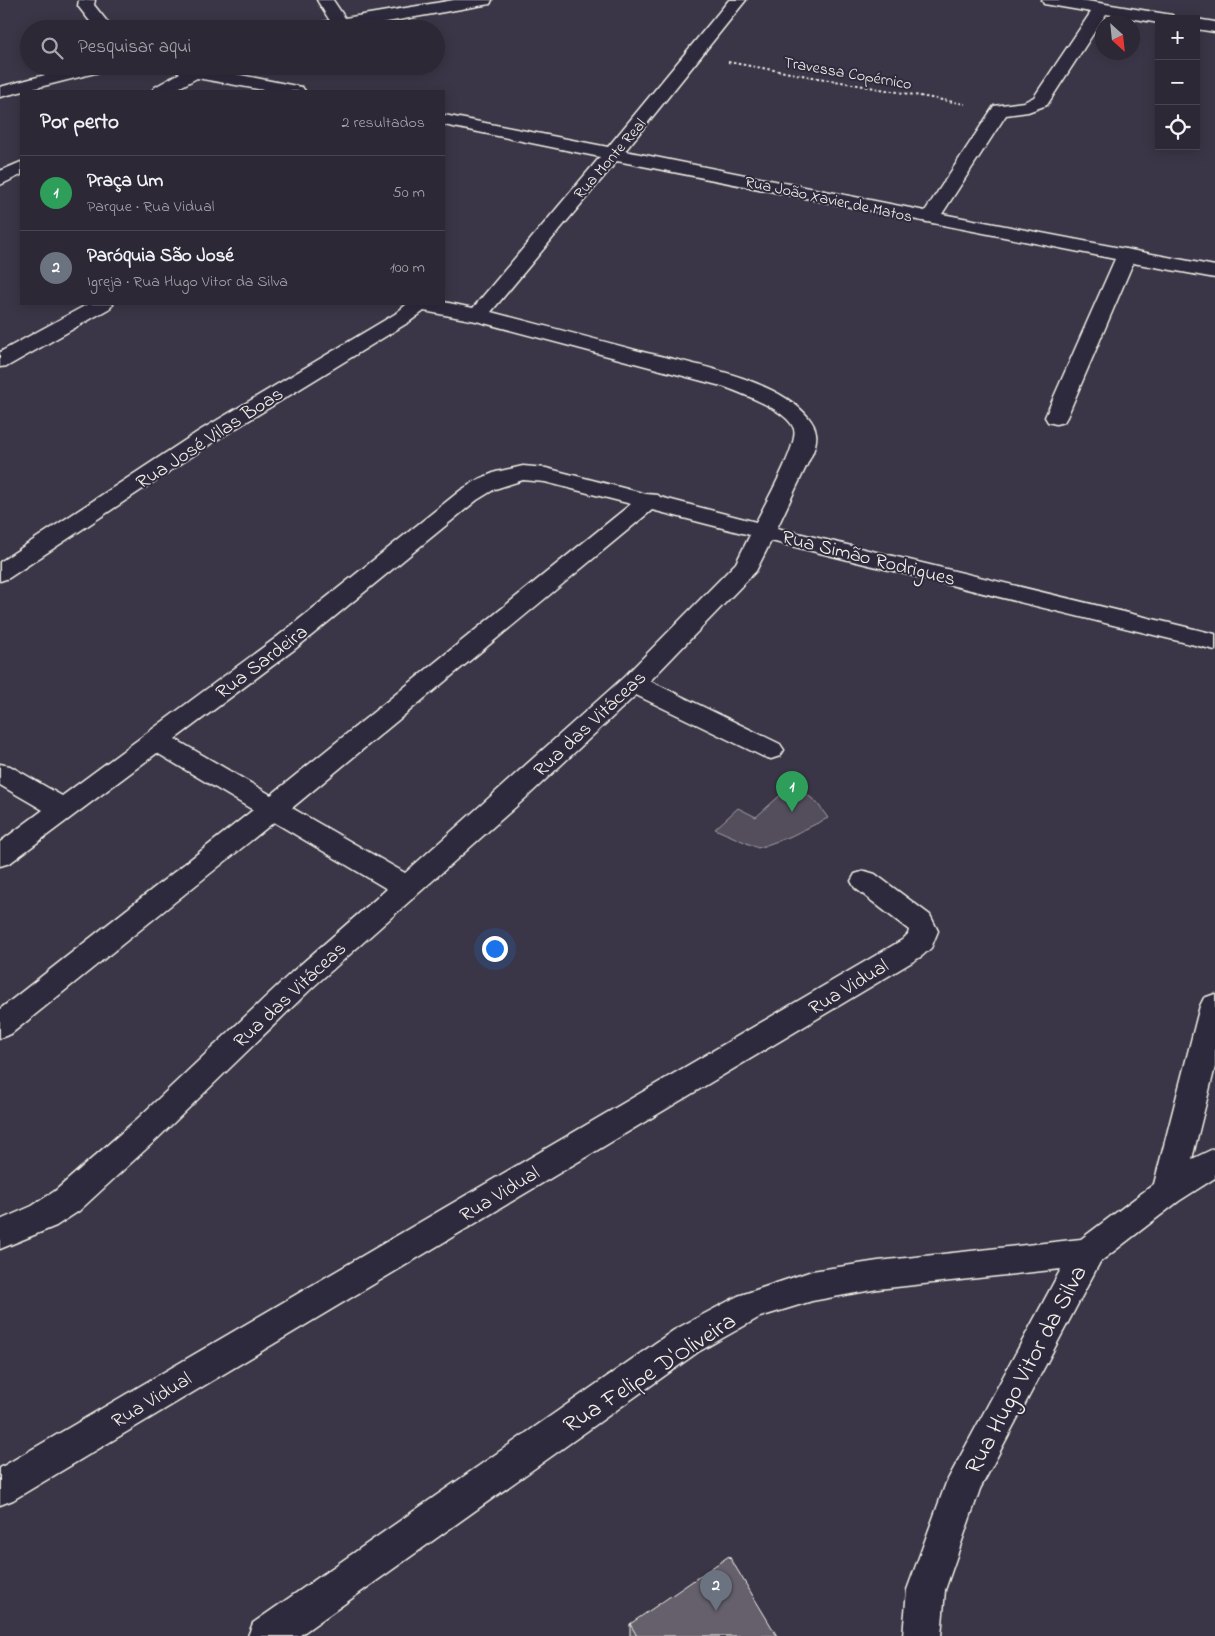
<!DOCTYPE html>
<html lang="pt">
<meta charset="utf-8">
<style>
:root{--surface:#2c2835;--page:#383441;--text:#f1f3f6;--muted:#a6a6ad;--line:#484450;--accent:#ffd166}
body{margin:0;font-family:"Indie Flower",sans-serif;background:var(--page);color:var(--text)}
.controls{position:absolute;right:15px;top:15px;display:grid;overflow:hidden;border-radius:0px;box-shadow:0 2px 12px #0003}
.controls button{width:45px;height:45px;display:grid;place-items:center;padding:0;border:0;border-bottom:1px solid var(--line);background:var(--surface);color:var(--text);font:25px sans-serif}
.compass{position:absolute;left:1095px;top:15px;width:45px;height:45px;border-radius:50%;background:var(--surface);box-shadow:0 2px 12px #0003;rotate:153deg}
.you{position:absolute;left:494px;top:948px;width:18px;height:18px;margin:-12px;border:4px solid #fff;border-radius:50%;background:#1a73e8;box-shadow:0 0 0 8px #1a73e833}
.badge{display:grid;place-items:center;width:32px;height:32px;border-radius:50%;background:var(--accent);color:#fff;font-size:16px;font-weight:700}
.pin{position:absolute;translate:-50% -41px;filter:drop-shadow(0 1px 2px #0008)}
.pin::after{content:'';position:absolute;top:26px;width:18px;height:15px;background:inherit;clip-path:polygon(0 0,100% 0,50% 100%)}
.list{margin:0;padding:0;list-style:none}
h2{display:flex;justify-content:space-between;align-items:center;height:65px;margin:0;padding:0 20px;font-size:21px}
h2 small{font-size:16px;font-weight:400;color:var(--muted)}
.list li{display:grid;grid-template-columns:32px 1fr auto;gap:15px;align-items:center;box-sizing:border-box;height:75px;padding:0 20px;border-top:1px solid var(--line)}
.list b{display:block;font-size:19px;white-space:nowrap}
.list p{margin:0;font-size:16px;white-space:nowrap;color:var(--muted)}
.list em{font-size:16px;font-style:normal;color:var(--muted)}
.icon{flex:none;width:28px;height:28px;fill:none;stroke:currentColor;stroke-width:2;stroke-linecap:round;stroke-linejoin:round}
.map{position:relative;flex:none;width:1215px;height:1636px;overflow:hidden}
.search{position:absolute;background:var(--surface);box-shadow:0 2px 12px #0003;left:20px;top:20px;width:425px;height:55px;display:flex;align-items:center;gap:12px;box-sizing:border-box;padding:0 18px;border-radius:28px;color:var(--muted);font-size:19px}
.panel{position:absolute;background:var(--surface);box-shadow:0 2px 12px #0003;left:20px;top:90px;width:425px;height:215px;border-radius:0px}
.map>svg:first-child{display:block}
</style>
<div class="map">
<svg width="1215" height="1636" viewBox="0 0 1215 1636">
<rect width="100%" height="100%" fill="#3b3647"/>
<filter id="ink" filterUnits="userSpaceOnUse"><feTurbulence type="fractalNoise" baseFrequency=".02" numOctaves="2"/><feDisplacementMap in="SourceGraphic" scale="10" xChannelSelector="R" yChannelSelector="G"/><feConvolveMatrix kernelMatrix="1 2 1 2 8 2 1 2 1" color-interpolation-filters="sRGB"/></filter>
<g filter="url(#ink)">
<polygon fill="#534e5c" stroke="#a4a0a2" points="794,783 817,803 828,818 789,837 758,848 715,829 738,808 756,817"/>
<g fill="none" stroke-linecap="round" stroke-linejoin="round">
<g stroke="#f4f1e8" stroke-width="3">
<g id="minor">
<polygon points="79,0 95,0 94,5 113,29 96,29 78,6"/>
<polygon points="317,0 333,0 345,18 454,0 492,0 490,4 484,5 347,29 304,29 306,25 330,21"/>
<path d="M729 0H746L625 151 925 211 994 106 1024 102 1034 97 1091 12 1050 5 1044 4 1042 0H1081L1172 15 1174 19H1159V23L1106 14 1047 105 1028 112 1006 115 942 214 1215 266V278L1133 263 1067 417 1064 422 1056 424 1048 422 1045 417 1115 259 617 161 491 312C541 325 590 338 639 351 688 363 776 378 808 417 818 429 818 438 813 452L777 528 1215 634V650L771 541 756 571 650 681 780 744 784 750 780 756 771 759 762 756 636 695 529 795 312 988 158 1138 79 1211 56 1226 0 1249V1220L32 1206 55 1191 136 1120 292 972 387 889 274 822 11 1034 0 1038V1009L253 810 157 753 10 863 0 866V842L43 810 0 785V764L10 766 62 796 277 637 461 490 479 479 496 472 523 466 546 468 646 494 658 495 660 497 756 522C764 506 799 444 794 429 787 410 743 394 725 387L476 321 424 311 409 322 215 441 9 578 0 581V562L199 431 395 314 407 304 444 302 473 308 600 157 444 125V115L608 147ZM523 480 545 482 631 504 271 795 175 739 295 649 477 500 495 489ZM652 510 750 535 736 563 624 677 405 873 292 808Z"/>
<polygon points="1196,19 1215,22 1215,32 1196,29"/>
<polygon points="79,66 110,66 107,70 0,97 0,87"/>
<polygon points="171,66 196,66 296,86 302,87 305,91 269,91 197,78 173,91 152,91 155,87 180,73"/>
<polygon points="21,162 21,175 0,185 0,171"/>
<polygon points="88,304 113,304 110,308 8,366 0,367 0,352"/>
<polygon points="865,871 875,874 930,915 938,931 931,948 922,956 13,1500 0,1505 0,1468 902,940 908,934 909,930 855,888 851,881 855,874"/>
<polygon points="1215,994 1215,1067 1192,1159 1215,1148 1215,1178 1179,1201 1100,1262 980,1489 945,1590 941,1636 903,1636 907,1590 946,1483 1061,1269 878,1289 812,1301 760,1317 698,1352 299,1636 248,1636 253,1623 674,1330 738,1296 812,1271 878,1261 1081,1239 1154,1184 1200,1006 1204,998"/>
</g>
</g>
<polyline stroke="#f4f1e8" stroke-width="2" stroke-dasharray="2.5 2.5" stroke-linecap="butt" points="728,62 965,104"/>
<use href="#minor" fill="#2f2a3d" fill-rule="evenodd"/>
</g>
<polygon fill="#57535d" stroke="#f4f1e8" points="630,1624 777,1636 630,1636"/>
<polygon fill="#65616c" stroke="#f4f1e8" points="729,1556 777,1636 637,1636 630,1624"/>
</g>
<g text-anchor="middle" stroke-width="4" stroke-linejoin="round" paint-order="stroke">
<g font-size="16" fill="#f4f1e8" stroke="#2f2a3d">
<text transform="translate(848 72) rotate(10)" y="6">Travessa Copérnico</text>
<text transform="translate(609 158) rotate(-49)" y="6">Rua Monte Real</text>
<text transform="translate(829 198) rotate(12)" y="6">Rua João Xavier de Matos</text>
</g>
<g font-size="20" fill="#f4f1e8" stroke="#2f2a3d">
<text transform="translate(209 437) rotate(-33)" y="7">Rua José Vilas Boas</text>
<text transform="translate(869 557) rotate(14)" y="7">Rua Simão Rodrigues</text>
<text transform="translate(261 661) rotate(-37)" y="7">Rua Sardeira</text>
<text transform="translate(589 723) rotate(-43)" y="7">Rua das Vitáceas</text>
<text transform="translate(848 986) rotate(-31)" y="7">Rua Vidual</text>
<text transform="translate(289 994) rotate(-43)" y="7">Rua das Vitáceas</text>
<text transform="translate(499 1193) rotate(-31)" y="7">Rua Vidual</text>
<text transform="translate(151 1399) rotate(-31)" y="7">Rua Vidual</text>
</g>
<g font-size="24" fill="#f4f1e8" stroke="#2f2a3d">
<text transform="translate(1025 1369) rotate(-62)" y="8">Rua Hugo Vitor da Silva</text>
<text transform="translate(649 1372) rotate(-33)" y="8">Rua Felipe D'Oliveira</text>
</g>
</g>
</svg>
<div class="controls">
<button>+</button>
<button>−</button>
<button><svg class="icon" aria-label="locate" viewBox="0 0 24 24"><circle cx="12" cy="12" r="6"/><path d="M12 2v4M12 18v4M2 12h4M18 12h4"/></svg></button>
</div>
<svg class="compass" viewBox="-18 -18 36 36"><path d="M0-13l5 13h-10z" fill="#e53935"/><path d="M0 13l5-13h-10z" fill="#a6a6ad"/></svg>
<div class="you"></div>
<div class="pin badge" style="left:792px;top:812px;background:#2e9e5b">1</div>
<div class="pin badge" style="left:716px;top:1611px;background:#6b7280">2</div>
<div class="search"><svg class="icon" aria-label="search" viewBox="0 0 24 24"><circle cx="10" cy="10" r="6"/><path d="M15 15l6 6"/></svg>Pesquisar aqui</div>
<section class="panel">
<h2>Por perto<small>2 resultados</small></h2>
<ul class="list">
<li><span class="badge" style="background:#2e9e5b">1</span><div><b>Praça Um</b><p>Parque · Rua Vidual</p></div><em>50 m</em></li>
<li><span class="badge" style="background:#6b7280">2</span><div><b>Paróquia São José</b><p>Igreja · Rua Hugo Vitor da Silva</p></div><em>100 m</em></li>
</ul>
</section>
</div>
